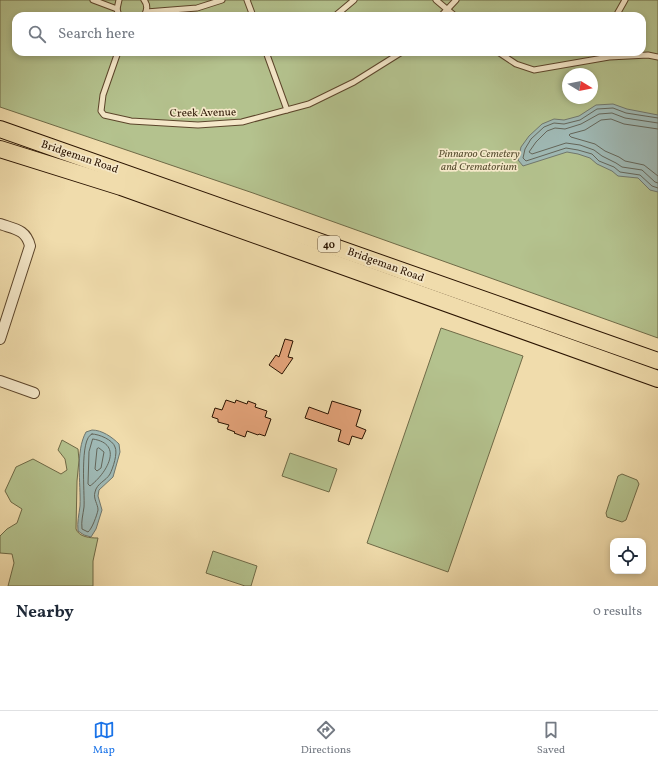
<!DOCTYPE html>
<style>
:root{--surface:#fff;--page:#f2f2f3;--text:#1f2937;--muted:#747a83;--line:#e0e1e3;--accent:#1a73e8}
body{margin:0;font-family:Vollkorn,serif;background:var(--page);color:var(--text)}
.controls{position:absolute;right:12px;bottom:12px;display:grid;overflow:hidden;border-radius:8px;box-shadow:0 2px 6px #0003}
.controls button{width:36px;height:36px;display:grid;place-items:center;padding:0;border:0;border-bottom:1px solid var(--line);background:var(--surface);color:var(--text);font:20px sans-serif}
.compass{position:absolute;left:562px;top:68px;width:36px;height:36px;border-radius:50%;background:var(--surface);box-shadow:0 2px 6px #0003;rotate:100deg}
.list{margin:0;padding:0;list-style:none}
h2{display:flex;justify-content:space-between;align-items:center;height:52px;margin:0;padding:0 16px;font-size:17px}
h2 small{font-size:13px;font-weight:400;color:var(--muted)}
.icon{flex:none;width:22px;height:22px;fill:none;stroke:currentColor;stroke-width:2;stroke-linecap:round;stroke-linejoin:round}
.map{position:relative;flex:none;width:658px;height:586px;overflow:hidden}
.search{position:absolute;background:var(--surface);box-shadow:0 2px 6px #0003;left:12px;right:12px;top:12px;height:44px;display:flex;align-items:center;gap:10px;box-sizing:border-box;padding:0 14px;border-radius:12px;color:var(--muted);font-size:15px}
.sheet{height:124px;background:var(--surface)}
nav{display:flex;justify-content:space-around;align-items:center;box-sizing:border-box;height:56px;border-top:1px solid var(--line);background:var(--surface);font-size:11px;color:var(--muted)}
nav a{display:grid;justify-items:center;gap:2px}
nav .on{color:var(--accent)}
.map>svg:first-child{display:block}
</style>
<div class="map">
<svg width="658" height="586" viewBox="0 0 658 586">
<rect width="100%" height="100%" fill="#f0dcac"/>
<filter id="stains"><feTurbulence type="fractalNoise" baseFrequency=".005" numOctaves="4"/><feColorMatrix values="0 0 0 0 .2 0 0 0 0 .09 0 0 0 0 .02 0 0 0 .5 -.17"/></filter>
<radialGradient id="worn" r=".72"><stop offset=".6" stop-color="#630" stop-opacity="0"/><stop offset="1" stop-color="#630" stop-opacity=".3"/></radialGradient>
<g fill="#b4c28e" stroke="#6f6a47" fill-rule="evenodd">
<path d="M0 0H658V338L253 193 0 107ZM16 16H642V52H16ZM568 74H592V98H568Z"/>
<polygon points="441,328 523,356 448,572 367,543"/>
<path d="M62 440 78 449 79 460 77 481 76 529C79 537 90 538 98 538L93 561V586H8L14 563 12 554 0 553V536L7 529 17 523 22 509 11 502 5 491 16 467 33 459 61 474 67 470 65 459 58 450Z"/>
<polygon points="290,453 337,469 329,492 282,476"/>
<polygon points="622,474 637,480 639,484 626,520 622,522 607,517 606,513 618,476"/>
<polygon points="213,551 257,566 251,586 245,586 206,573"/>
</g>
<g fill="#9fb9b5" stroke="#70776d">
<polygon points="613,104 627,109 658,115 658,192 650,190 638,178 618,176 612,171 597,164 590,158 578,154 567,152 523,166 518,160 521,147 529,136 542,124 554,119 564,120 579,116 596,105"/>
<path d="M92 430C102 430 112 437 119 444L120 452 113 477 99 490 98 496 102 510 96 529 91 537 84 535 78 531C77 522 79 515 80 506 81 483 75 452 86 432Z"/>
</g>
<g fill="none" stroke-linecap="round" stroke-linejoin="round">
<g stroke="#64665a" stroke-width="1">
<polyline points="658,118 626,113 613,108 597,109 580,120 564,124 554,123 544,127 531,139 525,149 523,158 526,161 566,148 578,150 592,154 599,161 614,167 620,172 640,175 652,186 658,188"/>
<polyline points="658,123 625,118 612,113 599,114 581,124 565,129 555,128 547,131 536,142 529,152 532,154 566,143 580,145 594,150 602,156 616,163 622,167 642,170 655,182 658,183"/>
<polyline points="658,129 624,124 611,119 601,120 585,130 570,134 569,135 571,137 595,144 605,151 619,157 625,161 644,165 658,176"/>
<path d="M92 434C99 434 113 440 115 447 118 453 113 468 110 474 106 481 97 483 95 492 93 499 98 504 98 510 97 515 92 529 88 532L82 529C81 521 83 515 84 507 85 494 79 438 92 434Z"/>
<path d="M93 439C125 444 106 474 90 486L88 484 89 452Z"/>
<polygon points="99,448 104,452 101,468 97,471 95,469 97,449"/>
</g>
</g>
<g fill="#e4a37a" stroke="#2a1300">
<polygon points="285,339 293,341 288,357 293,358 282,374 269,365 276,355 279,357"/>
<polygon points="226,400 235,403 236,400 247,404 248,401 256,404 255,407 267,411 265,417 271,419 265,436 259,434 258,435 247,431 245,437 234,433 235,432 227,429 229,425 218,422 218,419 212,417 215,408 222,410"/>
<polygon points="332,401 361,410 356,426 366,430 362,439 352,436 349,445 338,441 341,430 305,418 309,407 328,414"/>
</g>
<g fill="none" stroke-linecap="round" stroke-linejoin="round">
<g stroke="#5c452b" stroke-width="7">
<g id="lane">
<polyline points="93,0 117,9"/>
<polyline points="247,0 253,16"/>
<polyline points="436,0 455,16"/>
<polyline points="146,12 197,8 222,0"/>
<polyline points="119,16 117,9 119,0"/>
<path d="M144 16C147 11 148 5 144 0"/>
<polyline points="335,16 354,0"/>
<polyline points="441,16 456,0"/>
<polyline points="616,16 625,0"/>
<polyline points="118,52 103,95 101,111 104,115 131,121 198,125 242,122 309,104 354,82 402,52"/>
<polyline points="266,52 287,110"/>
<polyline points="498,52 516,64 534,70 609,57 648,55 658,57"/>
</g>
</g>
<g stroke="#5c452b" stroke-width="12">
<g id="street">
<path d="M0 224C14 229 26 229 30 246L0 339"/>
<polyline points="0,381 34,393"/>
</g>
</g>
<g stroke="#2a1300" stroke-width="18">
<g id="primary">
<polyline points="0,129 658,361"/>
<polyline points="0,149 121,187 658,379"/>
</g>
</g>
<use href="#lane" stroke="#f5e8c9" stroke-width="5"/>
<use href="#street" stroke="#f5e8c9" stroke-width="10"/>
<use href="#primary" stroke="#f0dcac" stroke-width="16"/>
</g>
<g text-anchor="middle" stroke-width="3.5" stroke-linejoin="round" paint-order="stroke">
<rect fill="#f5e8c9" stroke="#67533c" stroke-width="1" x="318" y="236" width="22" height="16" rx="3"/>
<g font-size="10" font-weight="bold" fill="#2a1300">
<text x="329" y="248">40</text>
</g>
<g font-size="11" fill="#2a1300" stroke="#f5e8c9">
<text transform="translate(203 112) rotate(-1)" y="4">Creek Avenue</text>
<text transform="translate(80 156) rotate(19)" y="4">Bridgeman Road</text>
<text transform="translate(386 264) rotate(20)" y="4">Bridgeman Road</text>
</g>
<g font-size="11" font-style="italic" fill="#5a5032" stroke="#f5e8c9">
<text x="479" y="157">Pinnaroo Cemetery<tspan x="479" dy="13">and Crematorium</tspan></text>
</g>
</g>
<rect width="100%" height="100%" filter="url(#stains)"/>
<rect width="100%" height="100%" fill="url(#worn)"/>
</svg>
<div class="controls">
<button><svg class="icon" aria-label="locate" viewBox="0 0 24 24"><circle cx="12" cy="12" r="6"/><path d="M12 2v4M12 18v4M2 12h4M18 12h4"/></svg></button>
</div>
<svg class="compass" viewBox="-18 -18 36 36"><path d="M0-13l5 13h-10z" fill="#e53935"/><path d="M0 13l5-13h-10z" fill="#747a83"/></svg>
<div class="search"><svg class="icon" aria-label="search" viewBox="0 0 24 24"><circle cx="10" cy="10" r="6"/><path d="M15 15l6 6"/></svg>Search here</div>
</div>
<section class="sheet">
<h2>Nearby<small>0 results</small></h2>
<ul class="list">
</ul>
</section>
<nav>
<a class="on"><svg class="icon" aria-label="map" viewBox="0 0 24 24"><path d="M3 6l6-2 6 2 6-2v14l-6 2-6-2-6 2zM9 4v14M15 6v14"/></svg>Map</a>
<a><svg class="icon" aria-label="directions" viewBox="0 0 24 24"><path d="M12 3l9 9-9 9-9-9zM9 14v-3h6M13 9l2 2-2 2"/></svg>Directions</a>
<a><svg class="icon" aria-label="saved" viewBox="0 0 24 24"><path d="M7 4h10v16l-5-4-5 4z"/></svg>Saved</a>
</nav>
